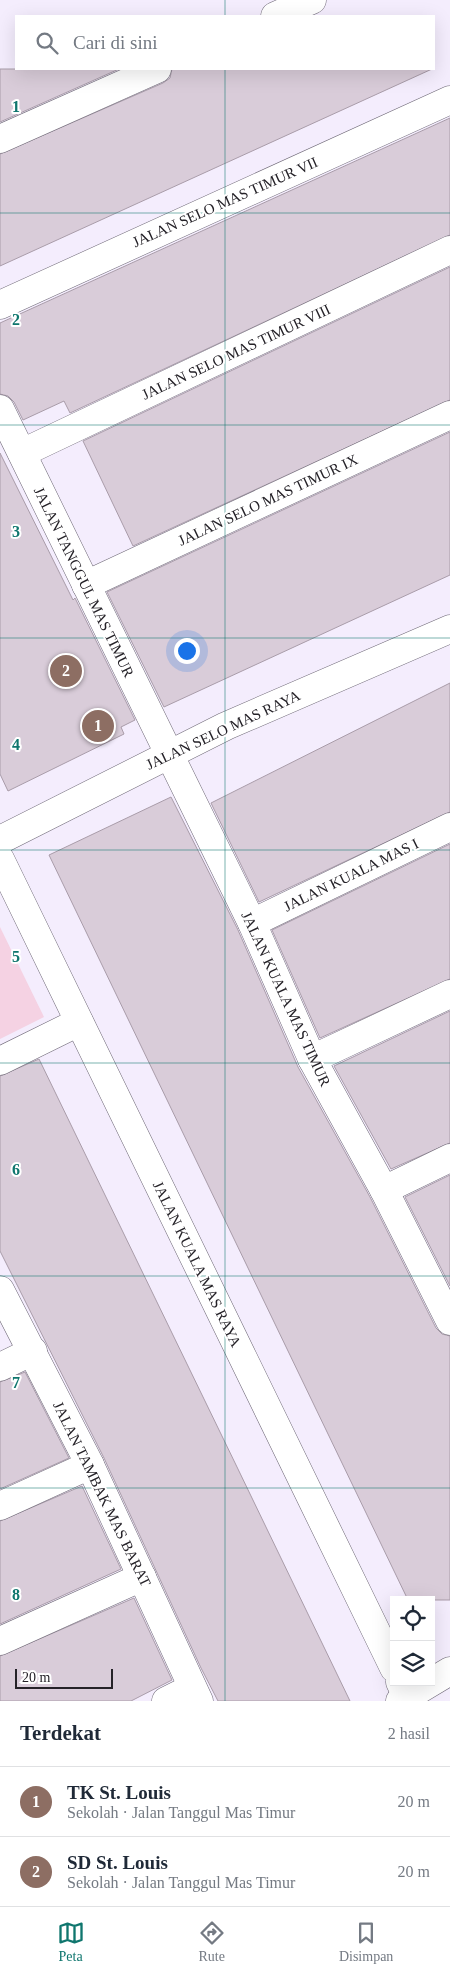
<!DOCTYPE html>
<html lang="id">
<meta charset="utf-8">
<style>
:root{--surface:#fff;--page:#f2f2f3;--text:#1f2937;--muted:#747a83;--line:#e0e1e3;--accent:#0f766e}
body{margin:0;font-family:Georgia,serif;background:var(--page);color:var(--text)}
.controls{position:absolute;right:15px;bottom:15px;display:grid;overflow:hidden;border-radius:0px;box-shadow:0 5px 20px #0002}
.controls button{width:45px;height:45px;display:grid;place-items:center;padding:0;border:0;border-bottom:1px solid var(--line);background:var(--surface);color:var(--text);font:25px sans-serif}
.scale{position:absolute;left:15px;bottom:12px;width:98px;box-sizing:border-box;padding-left:5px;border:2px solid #252228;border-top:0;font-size:14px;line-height:18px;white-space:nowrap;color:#252228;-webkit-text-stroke:4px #fff;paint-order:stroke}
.you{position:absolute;left:186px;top:650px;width:18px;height:18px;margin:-12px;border:4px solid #fff;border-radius:50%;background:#1a73e8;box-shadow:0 0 0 8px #1a73e833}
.badge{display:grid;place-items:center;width:32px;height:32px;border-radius:50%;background:var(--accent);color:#fff;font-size:16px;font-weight:700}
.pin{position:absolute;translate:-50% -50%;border:2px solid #fff;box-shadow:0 1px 5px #0006}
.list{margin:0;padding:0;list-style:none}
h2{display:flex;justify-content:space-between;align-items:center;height:65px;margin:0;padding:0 20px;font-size:21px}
h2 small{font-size:16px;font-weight:400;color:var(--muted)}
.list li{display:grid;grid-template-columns:32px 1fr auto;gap:15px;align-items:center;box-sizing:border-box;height:70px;padding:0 20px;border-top:1px solid var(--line)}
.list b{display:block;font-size:19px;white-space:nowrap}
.list p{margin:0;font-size:16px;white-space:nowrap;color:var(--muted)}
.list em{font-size:16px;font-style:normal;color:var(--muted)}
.icon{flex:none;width:28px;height:28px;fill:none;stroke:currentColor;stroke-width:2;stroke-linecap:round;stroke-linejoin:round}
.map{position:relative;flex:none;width:450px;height:1701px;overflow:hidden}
.search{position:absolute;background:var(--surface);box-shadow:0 5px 20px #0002;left:15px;right:15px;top:15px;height:55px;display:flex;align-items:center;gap:12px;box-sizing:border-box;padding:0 18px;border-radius:0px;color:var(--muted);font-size:19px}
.sheet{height:205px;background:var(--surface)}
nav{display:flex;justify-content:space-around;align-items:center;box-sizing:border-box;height:70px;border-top:1px solid var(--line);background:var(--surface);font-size:14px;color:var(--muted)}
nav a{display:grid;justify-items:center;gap:2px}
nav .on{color:var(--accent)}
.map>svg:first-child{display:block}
</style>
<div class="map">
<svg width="450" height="1701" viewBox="0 0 450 1701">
<rect width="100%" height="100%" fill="#f4edfd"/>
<polygon fill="#f5d2e3" points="0,927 44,1017 0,1039"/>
<g fill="#d9ccd9" stroke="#a99ca9">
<polygon points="0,69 119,69 0,122"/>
<polygon points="172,69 432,69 0,266 0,154 163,83 170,78"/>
<polygon points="450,118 450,235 70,413 64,401 23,420 14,402 8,396 0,394 0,323"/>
<polygon points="450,267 450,400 133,546 83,441"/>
<polygon points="450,432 450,575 164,707 107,592"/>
<polygon points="0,453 73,600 75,598 135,720 121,727 124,734 8,791 0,774"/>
<polygon points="450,683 450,812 259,902 211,803"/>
<polygon points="171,797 238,930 298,1067 370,1197 436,1328 442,1334 450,1336 450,1600 408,1600 49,855"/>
<polygon points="450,844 450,979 320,1038 272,930"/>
<polygon points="450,1011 450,1143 391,1169 334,1066"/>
<polygon points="39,1059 237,1467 350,1701 218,1701 201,1668 104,1458 0,1251 0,1076"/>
<polygon points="450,1175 450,1286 405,1197"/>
<polygon points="25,1372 69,1458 0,1489 0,1382"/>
<polygon points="82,1486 121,1569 0,1624 0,1521"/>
<polygon points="134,1598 172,1680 131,1701 0,1701 0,1656"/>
</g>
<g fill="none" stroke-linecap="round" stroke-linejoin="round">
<g stroke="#6e6876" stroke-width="29">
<g id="minor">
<polyline points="275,16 312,0"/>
<polyline points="0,139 157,69"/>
<polyline points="0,305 450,100"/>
<polyline points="0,409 252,923 312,1059 384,1190 450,1321"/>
<polyline points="22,453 450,250"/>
<polyline points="86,585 450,415"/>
<polyline points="0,840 226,726 450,629"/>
<polyline points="252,923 450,827"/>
<polyline points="312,1059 450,994"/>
<polyline points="0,1061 79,1022"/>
<polyline points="384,1190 450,1158"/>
<polyline points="0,1290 90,1465 199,1701"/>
<polyline points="0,1367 33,1351"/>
<polyline points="0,1506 90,1465"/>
<polyline points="0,1641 142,1577"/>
<polyline points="166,1701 192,1688"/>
<polyline points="400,1701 450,1671"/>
</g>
</g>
<g stroke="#6e6876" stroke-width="29">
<g id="tertiary">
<polyline points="0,859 394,1668"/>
<polyline points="400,1682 409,1701"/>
</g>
</g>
<use href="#minor" stroke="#fff" stroke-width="28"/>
<use href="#tertiary" stroke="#fff" stroke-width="28"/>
</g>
<path fill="none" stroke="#0f766e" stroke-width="1" stroke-opacity="0.55" d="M225 0V16M225 69V1701M0 213H450M0 425H450M0 638H450M0 850H450M0 1063H450M0 1276H450M0 1488H450"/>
<g text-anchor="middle" stroke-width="4" stroke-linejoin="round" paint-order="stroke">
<g font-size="15" fill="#252228" stroke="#fff">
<text transform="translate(225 202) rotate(-24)" y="5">JALAN SELO MAS TIMUR VII</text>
<text transform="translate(236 352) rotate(-25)" y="5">JALAN SELO MAS TIMUR VIII</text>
<text transform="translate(268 500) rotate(-25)" y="5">JALAN SELO MAS TIMUR IX</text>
<text transform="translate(84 582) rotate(64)" y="5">JALAN TANGGUL MAS TIMUR</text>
<text transform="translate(223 730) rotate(-25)" y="5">JALAN SELO MAS RAYA</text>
<text transform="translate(351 875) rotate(-26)" y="5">JALAN KUALA MAS I</text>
<text transform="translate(286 999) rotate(65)" y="5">JALAN KUALA MAS TIMUR</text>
<text transform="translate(197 1264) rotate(64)" y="5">JALAN KUALA MAS RAYA</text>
<text transform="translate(102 1494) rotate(64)" y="5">JALAN TAMBAK MAS BARAT</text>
</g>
</g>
<g font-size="16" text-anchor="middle" font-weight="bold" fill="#0f766e" stroke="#fff" stroke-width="4" stroke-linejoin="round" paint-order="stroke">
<text x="16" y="112">1</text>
<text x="16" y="325">2</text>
<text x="16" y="537">3</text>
<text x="16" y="750">4</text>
<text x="16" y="962">5</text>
<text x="16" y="1175">6</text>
<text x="16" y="1388">7</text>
<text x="16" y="1600">8</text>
</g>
</svg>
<div class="controls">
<button><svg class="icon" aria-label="locate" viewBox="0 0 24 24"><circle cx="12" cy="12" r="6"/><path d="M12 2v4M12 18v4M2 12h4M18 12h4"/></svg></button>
<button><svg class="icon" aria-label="layers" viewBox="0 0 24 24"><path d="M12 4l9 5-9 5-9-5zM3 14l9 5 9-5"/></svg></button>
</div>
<div class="scale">20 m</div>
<div class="you"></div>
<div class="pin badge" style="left:98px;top:726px;background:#8d6e63">1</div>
<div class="pin badge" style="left:66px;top:671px;background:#8d6e63">2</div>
<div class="search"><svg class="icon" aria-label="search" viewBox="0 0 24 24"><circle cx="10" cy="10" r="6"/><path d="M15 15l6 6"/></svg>Cari di sini</div>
</div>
<section class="sheet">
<h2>Terdekat<small>2 hasil</small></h2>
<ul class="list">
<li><span class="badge" style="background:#8d6e63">1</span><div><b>TK St. Louis</b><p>Sekolah · Jalan Tanggul Mas Timur</p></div><em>20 m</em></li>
<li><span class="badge" style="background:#8d6e63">2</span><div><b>SD St. Louis</b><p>Sekolah · Jalan Tanggul Mas Timur</p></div><em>20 m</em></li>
</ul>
</section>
<nav>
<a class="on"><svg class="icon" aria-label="map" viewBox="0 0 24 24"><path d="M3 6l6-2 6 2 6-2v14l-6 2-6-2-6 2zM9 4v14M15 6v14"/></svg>Peta</a>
<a><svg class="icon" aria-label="directions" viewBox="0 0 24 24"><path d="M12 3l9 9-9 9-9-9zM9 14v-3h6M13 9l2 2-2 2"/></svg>Rute</a>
<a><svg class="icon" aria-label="saved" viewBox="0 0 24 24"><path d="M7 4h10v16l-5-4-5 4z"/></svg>Disimpan</a>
</nav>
